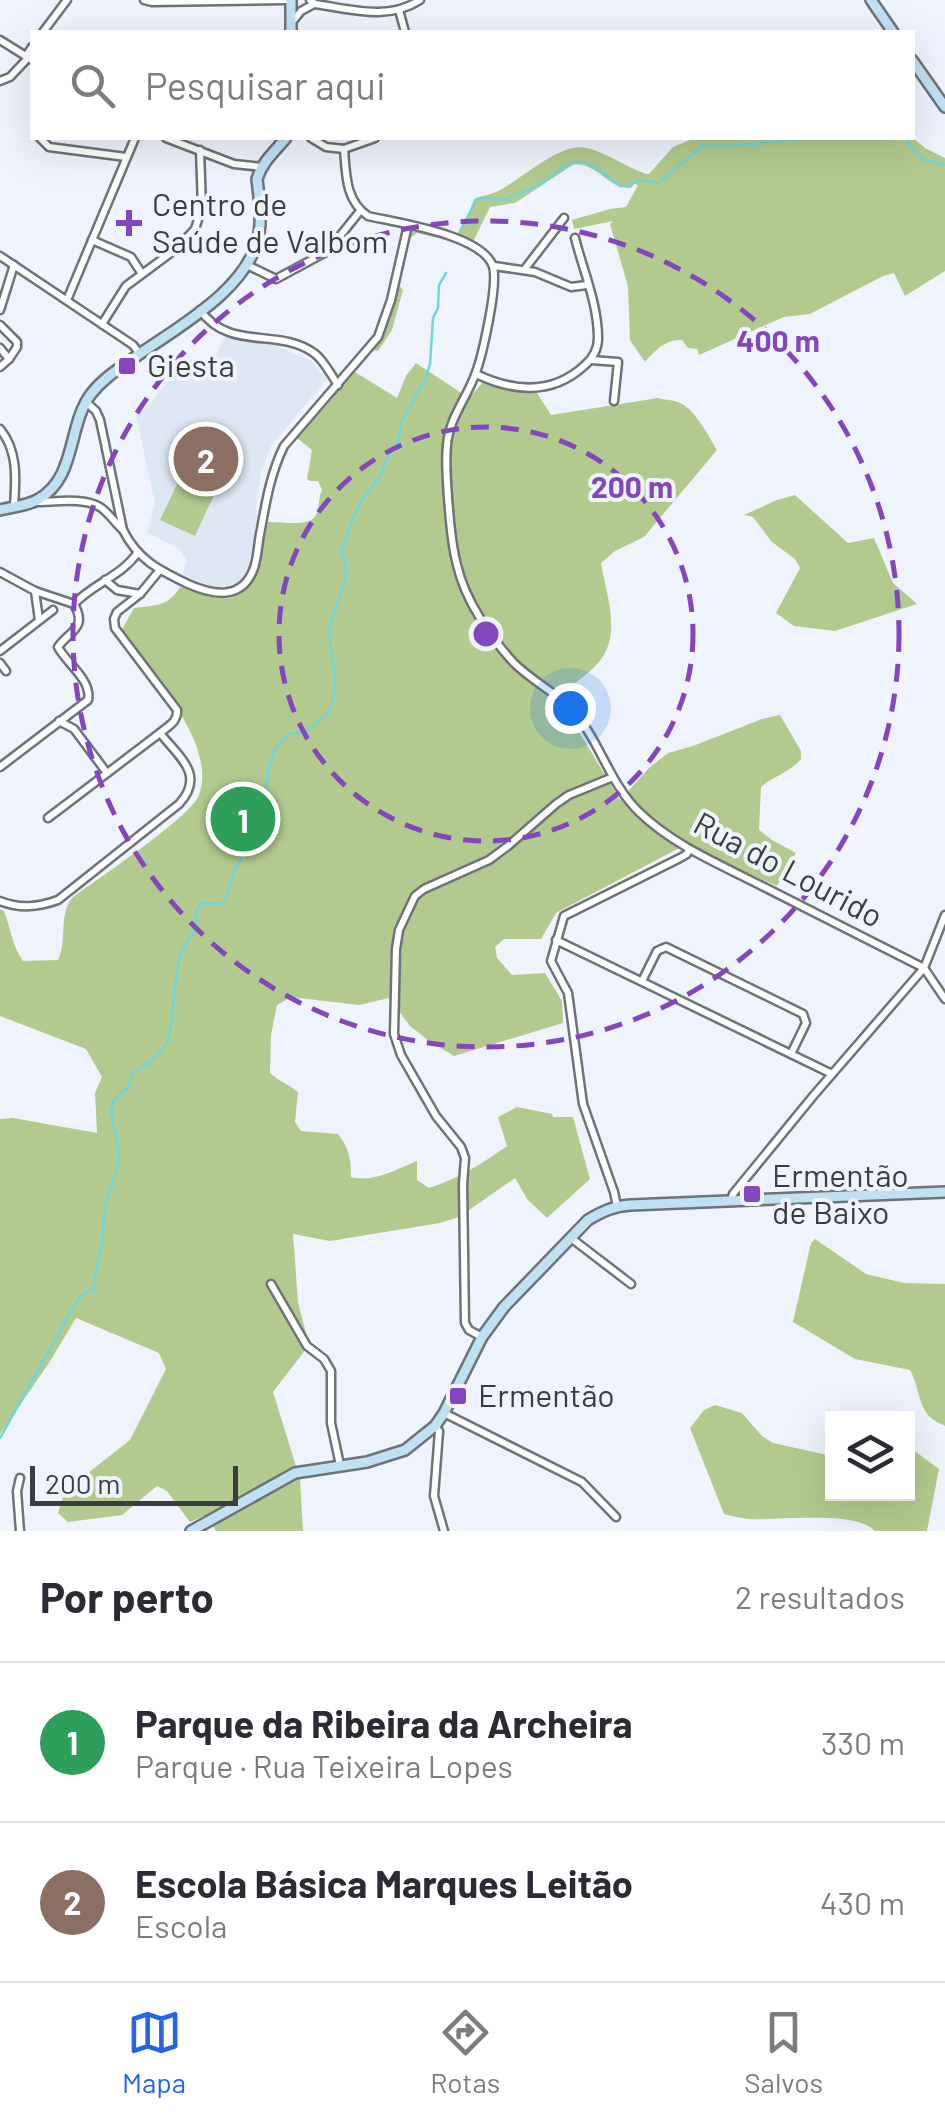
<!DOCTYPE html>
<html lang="pt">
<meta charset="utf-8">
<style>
:root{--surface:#fff;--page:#f7f7f7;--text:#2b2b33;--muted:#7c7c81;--line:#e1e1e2;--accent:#2563eb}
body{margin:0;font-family:Barlow,sans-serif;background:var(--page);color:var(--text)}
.controls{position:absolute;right:30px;bottom:30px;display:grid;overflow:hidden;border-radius:0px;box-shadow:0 10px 40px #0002}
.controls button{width:90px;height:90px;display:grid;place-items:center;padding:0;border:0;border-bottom:2px solid var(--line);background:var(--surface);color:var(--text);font:50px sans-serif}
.scale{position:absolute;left:30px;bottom:25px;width:208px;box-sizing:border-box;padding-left:10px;border:5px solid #3a3c3f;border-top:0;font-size:28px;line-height:35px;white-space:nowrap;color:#3a3c3f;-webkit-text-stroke:8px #eff4fc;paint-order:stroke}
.you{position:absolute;left:570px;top:708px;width:35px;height:35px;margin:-25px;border:8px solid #fff;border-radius:50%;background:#1a73e8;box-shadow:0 0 0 15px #1a73e833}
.badge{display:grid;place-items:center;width:65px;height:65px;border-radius:50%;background:var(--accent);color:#fff;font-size:32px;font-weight:700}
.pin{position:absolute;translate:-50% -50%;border:5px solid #fff;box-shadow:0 2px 10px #0006}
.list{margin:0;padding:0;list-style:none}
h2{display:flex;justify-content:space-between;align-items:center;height:130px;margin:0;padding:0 40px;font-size:42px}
h2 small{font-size:32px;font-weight:400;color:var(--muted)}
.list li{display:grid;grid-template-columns:65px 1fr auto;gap:30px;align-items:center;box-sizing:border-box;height:160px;padding:0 40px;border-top:2px solid var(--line)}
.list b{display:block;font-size:38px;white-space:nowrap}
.list p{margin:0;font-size:32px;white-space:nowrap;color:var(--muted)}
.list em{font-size:32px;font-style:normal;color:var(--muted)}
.icon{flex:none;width:55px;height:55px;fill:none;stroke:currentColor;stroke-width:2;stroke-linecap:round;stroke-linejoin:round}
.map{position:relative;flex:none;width:945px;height:1531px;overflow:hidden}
.search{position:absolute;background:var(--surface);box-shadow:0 10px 40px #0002;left:30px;right:30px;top:30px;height:110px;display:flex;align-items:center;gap:25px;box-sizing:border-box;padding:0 35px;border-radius:0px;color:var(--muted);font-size:38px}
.sheet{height:450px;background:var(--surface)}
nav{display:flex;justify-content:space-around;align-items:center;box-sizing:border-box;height:140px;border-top:2px solid var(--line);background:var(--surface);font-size:28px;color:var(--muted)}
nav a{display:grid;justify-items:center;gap:5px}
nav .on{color:var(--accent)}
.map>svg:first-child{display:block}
</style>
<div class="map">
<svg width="945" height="1531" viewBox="0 0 945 1531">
<rect width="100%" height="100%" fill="#eff4fc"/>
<polygon fill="#dee8f5" points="225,335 244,341 264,341 310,360 327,379 271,446 261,472 255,513 258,514 249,567 240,580 229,587 216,588 182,575 187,561 179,549 147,532 155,504 136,415 152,402 178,367 207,375"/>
<g fill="#b2ca8e">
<path d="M912 137 925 148 945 158V271L905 296 894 273 883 276 810 314 784 317 699 355 697 349 688 348 682 340C665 339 655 351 645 362L630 340 628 286 610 224 613 221 574 229 572 220 610 209 626 207 638 185 634 184 631 188C606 188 601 165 574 164L515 203 490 207 469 250 451 241 417 233 410 238 399 285 403 290 392 330 378 351 374 350 355 372 397 398 406 376 416 363 469 398 482 383 513 391 537 393 551 415 658 398C665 400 676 400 682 404 695 410 709 437 717 450L644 537 615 551 601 563C606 595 623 635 598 663 584 679 564 689 550 705L581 735 620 800 650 767 668 753 693 746 762 719 780 715 801 751V759C790 772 774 776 761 787L759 830 772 840 796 853 777 886 685 845 556 913 541 939H504L495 947 497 958 512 975 545 973 562 1001 563 1023 454 1056 429 1041 410 1026 389 998 359 1005 291 997 277 1005 271 1035 270 1073C279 1081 288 1084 298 1092L295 1122 301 1131 338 1134C349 1147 351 1160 351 1177 373 1183 397 1169 417 1161V1180L429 1188C458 1179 483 1163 507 1146L498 1117 517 1107 552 1114 553 1117H573L590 1179 547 1218 527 1199 515 1178 459 1217 440 1223 330 1241 293 1234 298 1302 309 1345 273 1392 300 1479 303 1531H216L206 1515 190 1522 167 1491 157 1486 122 1515 68 1522 58 1513 65 1491 130 1440 166 1369 159 1353 76 1318 49 1363 0 1434V1119L13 1118 97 1133 95 1093 102 1077 86 1049 0 1016V909L4 911C11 929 12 946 23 961L58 960C68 939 58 916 72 898 96 880 191 817 199 795 218 743 149 671 120 633L134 608C155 605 168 607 180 587 213 599 243 612 258 568 263 553 263 537 268 522 281 521 309 528 316 515 320 507 318 499 322 490L318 481H310L307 479 312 450 297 438 333 398V390L379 338 395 302 392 292 410 230 415 229 454 239 467 219 474 199C481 196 489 195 496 192 520 181 560 141 587 148 607 153 626 167 646 174H649L673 147 695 138Z"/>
<polygon points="194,449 228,465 195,536 160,520"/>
<polygon points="795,495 848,543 874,538 893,583 917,604 835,631 794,626 776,613 800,568 795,559 772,542 753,517 744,515 777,500"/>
<path d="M815 1239 866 1274 904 1283 945 1284V1426C940 1423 934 1421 930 1417 919 1407 918 1384 910 1370L855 1359 793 1322 811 1243Z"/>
<path d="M715 1405 742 1413 762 1436 773 1443 832 1456V1494H908V1452H916L939 1469 927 1531H875C856 1510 778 1521 748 1519 740 1518 732 1516 724 1514L690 1428 704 1410Z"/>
</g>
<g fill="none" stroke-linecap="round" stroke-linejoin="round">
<g stroke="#6fd5da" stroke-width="2.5">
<polyline points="904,138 923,159 945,165"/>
<path d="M460 231 477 199C488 195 490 201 500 200 506 200 524 191 531 189 541 186 549 178 558 171 585 150 599 171 620 186H628L638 180 659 183 702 146H733L808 138"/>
<path d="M0 1438 77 1301 84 1293 94 1290C94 1274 99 1260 102 1243 104 1230 103 1217 106 1204 109 1189 118 1173 119 1158 121 1132 95 1103 129 1088L131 1074C166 1054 170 1045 173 1006 174 991 177 975 179 960 181 950 189 942 193 932 197 921 193 913 201 903L220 904 224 901 235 869 254 838 261 805 265 797 269 766 276 747 289 734 309 729 329 713C332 703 336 693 335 682 335 664 328 645 330 627 334 600 356 579 341 552L359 504 381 475 385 462 397 445 402 421 425 380 430 364 433 318 438 308 439 285 446 273"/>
</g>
<g stroke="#6e737a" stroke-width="11">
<g id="street">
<polyline points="144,0 152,2 287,0"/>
<path d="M310 0 315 4C351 9 388 21 420 0"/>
<polyline points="399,10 405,32"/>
<polyline points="293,21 301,11 314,4"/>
<polyline points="43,32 67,0"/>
<polyline points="0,40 32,60"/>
<polyline points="26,56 32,47"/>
<polyline points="0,81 10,77 28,58"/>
<polyline points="40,138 49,147 126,157"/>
<polyline points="166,138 234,164 262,167"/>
<path d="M311 138 326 147 344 149C346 173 345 201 368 216 398 223 478 234 492 264 500 280 482 357 475 375 466 399 449 419 447 445 445 462 447 480 448 498 450 520 451 543 457 565 465 600 490 637 514 663 530 679 551 690 567 705 599 735 607 781 639 812 673 845 719 864 762 886 816 913 870 941 924 968L945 999"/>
<polyline points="344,149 375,138"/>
<polyline points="92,240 131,257 142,274"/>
<polyline points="0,256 133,345 140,354"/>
<polyline points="247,265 276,279 328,251 360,211"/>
<polyline points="494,266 535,272 571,287 587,285"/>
<polyline points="524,270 564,218"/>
<polyline points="67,300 135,138"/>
<polyline points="0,310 14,265"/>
<path d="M200 310C230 352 278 327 314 353 324 360 331 375 338 385"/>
<polyline points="102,324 126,286 176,249 195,229 202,207 200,150"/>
<polyline points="0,325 17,342 17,347 9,359"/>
<polyline points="0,348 9,359 0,367"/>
<polyline points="591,360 618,362 614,401"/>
<path d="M476 374C514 392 553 395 585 365 593 358 598 348 598 338 598 304 583 270 575 238"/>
<path d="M86 402 96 411 100 420 123 530C138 560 159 570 188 584 213 595 242 601 254 568 258 556 258 542 261 529 266 501 271 472 284 446L378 337 391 300 408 225"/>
<path d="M0 429C18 451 16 478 14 506"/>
<path d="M36 502C55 502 83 497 100 507 109 513 115 523 123 530"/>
<path d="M0 572 35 591 74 604C94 583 122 576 138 552"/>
<polyline points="105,580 117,590 140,594"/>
<polyline points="35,591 39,620"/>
<polyline points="0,651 53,610"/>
<polyline points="0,663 6,671"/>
<polyline points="59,721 74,729 107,773"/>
<path d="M0 767 88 700C92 680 67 664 58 647 69 631 88 629 74 604"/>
<polyline points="48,818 160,733"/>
<path d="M0 901C20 909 38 907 58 900L179 804C206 775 179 757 160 733 168 726 178 722 177 710L115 628 114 619 117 612 140 594 159 571"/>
<polyline points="556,940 832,1074"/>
<polyline points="642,981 657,951 666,947 803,1014 806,1023 791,1054"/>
<polyline points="731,1201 733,1194 814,1095 924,968 945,915"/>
<polyline points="617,1206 614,1192 583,1104 568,993 551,961 564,916 680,858 687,854 689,849"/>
<polyline points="571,1238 631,1284"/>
<polyline points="271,1284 307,1346 324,1359 331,1371 331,1423 340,1465"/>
<polyline points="482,1337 469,1330 465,1323 463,1184 465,1158 461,1147 436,1116 401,1055 394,1034 396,949 399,930 415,896 424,889 489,860 508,846 556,804 569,795 613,777"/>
<polyline points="444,1413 582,1482 616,1517"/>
<polyline points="435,1426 439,1431 434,1496 444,1531"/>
<polyline points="20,1478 17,1491 20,1531"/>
</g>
</g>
<g stroke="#6e737a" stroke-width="14">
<g id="secondary">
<polyline points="871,0 893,32"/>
<polyline points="291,32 291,0"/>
<polyline points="912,60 945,107"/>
<path d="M0 510C12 507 26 506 37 500 77 479 67 426 91 394 104 377 122 367 138 355 180 326 251 287 259 233 262 215 259 197 257 179 262 162 275 151 286 138"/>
<path d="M191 1531 295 1473 367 1462 405 1450 435 1426 444 1413 482 1337 504 1307 588 1220C603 1211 614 1206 631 1205L945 1192"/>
</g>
</g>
<use href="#street" stroke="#fff" stroke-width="6"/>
<use href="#secondary" stroke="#c0e1f4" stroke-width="9"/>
</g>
<g fill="none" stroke="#8446bc" stroke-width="5" stroke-dasharray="18 12">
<circle cx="486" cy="634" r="207"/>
<circle cx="486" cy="634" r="413"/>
</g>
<g fill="#8446bc" stroke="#eff4fc" stroke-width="4">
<path d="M124 208h10v10h10v10h-10v10h-10v-10h-10v-10h10z"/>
<rect x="117" y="356" width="20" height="20" rx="5"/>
<rect x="742" y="1184" width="20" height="20" rx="5"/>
<rect x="448" y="1386" width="20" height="20" rx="5"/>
</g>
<g text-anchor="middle" stroke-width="8" stroke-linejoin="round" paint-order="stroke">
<g font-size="32" fill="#3a3c3f" stroke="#eff4fc" text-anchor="start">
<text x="152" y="216">Centro de<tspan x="152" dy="37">Saúde de Valbom</tspan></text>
<text x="147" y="377">Giesta</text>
<text x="772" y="1187">Ermentão<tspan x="772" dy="37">de Baixo</tspan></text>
<text x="478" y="1407">Ermentão</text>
</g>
<g font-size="32" fill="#3a3c3f" stroke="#eff4fc">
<text transform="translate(788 870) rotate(28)" y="11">Rua do Lourido</text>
</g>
</g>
<circle cx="486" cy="634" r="15" fill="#8446bc" stroke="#eff4fc" stroke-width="5"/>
<g font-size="30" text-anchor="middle" font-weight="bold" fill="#8446bc" stroke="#eff4fc" stroke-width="8" stroke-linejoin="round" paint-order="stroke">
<text x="778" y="352">400 m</text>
<text x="632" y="498">200 m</text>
</g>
</svg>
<div class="controls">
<button><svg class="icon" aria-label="layers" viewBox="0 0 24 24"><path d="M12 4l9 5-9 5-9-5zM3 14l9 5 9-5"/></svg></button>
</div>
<div class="scale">200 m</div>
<div class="you"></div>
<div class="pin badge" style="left:243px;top:819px;background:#2e9e5b">1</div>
<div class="pin badge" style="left:206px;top:459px;background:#8d6e63">2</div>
<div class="search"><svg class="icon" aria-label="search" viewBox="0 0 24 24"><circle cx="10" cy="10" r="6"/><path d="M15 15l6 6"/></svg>Pesquisar aqui</div>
</div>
<section class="sheet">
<h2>Por perto<small>2 resultados</small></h2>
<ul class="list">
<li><span class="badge" style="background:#2e9e5b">1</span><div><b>Parque da Ribeira da Archeira</b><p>Parque · Rua Teixeira Lopes</p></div><em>330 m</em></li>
<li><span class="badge" style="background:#8d6e63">2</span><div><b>Escola Básica Marques Leitão</b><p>Escola</p></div><em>430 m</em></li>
</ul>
</section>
<nav>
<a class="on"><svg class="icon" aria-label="map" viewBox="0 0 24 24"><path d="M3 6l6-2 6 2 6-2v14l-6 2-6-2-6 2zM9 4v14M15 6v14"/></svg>Mapa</a>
<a><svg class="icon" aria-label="directions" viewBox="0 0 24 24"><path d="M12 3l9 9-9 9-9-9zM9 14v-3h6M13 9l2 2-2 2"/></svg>Rotas</a>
<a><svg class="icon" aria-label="saved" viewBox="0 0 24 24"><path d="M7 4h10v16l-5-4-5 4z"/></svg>Salvos</a>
</nav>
